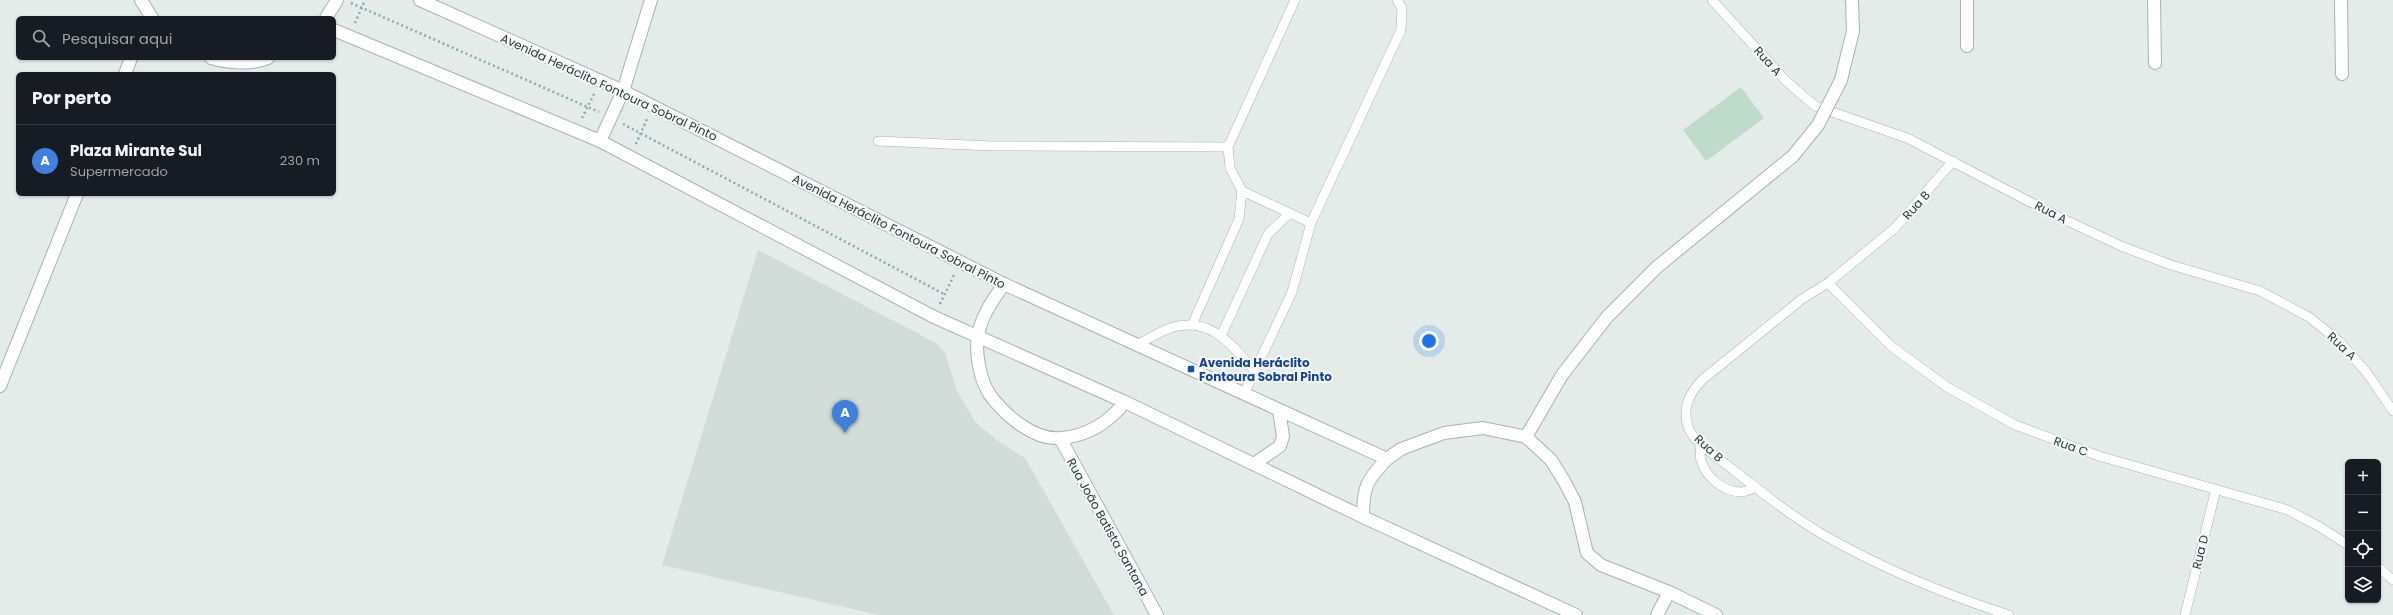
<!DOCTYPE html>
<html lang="pt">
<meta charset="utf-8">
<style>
:root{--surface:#171b24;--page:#242831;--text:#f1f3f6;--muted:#9ea1a6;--line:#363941;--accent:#d93025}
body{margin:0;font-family:Poppins,sans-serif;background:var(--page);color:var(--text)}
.controls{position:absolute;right:12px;bottom:12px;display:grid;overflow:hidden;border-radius:6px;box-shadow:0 1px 3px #0004}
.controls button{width:36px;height:36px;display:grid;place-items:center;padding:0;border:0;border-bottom:1px solid var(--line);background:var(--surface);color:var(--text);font:20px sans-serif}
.you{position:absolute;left:1429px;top:341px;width:14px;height:14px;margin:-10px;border:3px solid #fff;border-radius:50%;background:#1a73e8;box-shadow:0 0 0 6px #1a73e833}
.badge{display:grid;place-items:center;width:26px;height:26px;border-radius:50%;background:var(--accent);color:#fff;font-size:13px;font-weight:700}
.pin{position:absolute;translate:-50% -33px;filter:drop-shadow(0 1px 2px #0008)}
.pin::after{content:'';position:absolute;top:21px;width:14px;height:12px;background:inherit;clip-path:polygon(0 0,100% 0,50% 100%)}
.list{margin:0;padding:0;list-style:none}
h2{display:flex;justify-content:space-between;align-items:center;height:52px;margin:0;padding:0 16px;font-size:17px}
h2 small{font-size:13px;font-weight:400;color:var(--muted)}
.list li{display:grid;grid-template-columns:26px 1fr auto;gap:12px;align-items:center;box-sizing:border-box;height:72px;padding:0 16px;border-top:1px solid var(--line)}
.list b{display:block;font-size:15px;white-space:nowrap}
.list p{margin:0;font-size:13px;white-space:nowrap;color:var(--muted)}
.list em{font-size:13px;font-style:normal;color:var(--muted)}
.icon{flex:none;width:22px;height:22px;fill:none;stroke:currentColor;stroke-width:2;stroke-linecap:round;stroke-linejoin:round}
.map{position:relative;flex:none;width:2393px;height:615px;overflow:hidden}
.search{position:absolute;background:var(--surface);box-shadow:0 1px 3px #0004;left:16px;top:16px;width:320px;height:44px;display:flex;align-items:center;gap:10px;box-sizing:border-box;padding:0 14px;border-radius:6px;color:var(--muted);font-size:15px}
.panel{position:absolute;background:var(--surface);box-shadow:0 1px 3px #0004;left:16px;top:72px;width:320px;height:124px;border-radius:6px}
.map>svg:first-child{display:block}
.built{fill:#d2dcd9}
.green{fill:#bfdccb}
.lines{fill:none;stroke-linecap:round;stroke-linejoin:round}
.service-casing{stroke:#a7b4b2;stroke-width:10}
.minor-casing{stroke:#a7b4b2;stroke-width:14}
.tertiary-casing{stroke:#a7b4b2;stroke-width:14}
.path{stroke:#87ada8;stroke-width:2.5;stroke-dasharray:2 3;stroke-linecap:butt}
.service{stroke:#fff;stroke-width:9}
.minor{stroke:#fff;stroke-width:12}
.tertiary{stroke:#fff;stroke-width:12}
.minor-bridge-casing{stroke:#a7b4b2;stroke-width:14;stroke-linecap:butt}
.minor-bridge{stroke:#fff;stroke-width:12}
.transit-dot{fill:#1a4fb4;stroke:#f4f9f8;stroke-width:1.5}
.labels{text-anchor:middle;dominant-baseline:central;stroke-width:4;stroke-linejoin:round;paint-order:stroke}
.street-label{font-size:12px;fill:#253d3a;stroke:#f4f9f8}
.transit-label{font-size:12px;font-weight:bold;fill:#164399;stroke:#f4f9f8;text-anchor:start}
</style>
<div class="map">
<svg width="2393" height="615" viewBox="0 0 2393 615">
<rect width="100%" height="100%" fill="#e4ecea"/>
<path class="built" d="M758,250L936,343L945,353L957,391L976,423L1001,443L1025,458L1114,615H879L662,565Z"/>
<path class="green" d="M1741,87L1764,118L1706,161L1683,130Z"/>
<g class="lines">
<g class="service-casing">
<path id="service" d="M1295,0L1228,147L1230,168L1242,191L1311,223
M1712,0L1786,81L1815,106L1907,138L2059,217L2121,246L2171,265L2260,291L2309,317L2340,342L2367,373L2393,411
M878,141L992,146L1228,147
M1953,161L1895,228L1828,283L1802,299L1702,380C1689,394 1681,409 1689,429C1696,445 1718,457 1731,468C1760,491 1790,515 1822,534C1881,568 1944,594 2009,615
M1828,283L1891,346L1947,387L2015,425L2099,456L2288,510L2320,527L2348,545
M1192,325L1239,219L1242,191
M1221,336L1268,234L1290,213
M1137,345C1148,339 1161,331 1173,327C1213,317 1232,346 1256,372
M1244,394L1292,292L1311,223L1401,30L1402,8L1397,0
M1701,444C1701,449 1699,455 1701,460C1705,476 1723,492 1741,492C1745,492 1751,489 1756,487
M2378,567L2393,580
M2185,615L2216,489"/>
</g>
<g class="minor-casing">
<path id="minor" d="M1967,0V46
M2154,0L2155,63
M2341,0L2342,74
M125,74L131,58
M1841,80L1853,31L1852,0
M600,141L623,91L651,0
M1004,284C993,300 981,316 978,336C975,353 980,380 990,395C1005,415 1034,441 1061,438C1087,436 1109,422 1125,402
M0,386L77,194
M1526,437L1562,375L1607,317L1657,267L1793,156
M1060,438L1157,615"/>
</g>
<g class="tertiary-casing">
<path id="tertiary" d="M141,0L152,18
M420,0L623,91L1004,284L1387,459L1401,449L1444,433L1483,428L1526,437L1551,460L1564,481L1575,502L1587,553L1601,565L1669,592L1716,615
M326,18L337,0
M334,30L600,141L934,317L1125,402L1363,517L1576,615
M211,58C228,63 251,65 268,58
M1254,464L1280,446L1283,436L1279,410
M1363,517C1363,486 1367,480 1387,459
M1657,615L1669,592"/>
</g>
<path class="path" d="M351,3L599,112
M355,23L365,0
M582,118L594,94
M623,124L944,294
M636,144L647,119
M940,304L954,275"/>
<use href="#service" class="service"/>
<use href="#minor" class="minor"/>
<use href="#tertiary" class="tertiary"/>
<g class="minor-bridge-casing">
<path id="minor-bridge" d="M1793,156L1818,125L1841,80"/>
</g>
<use href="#minor-bridge" class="minor-bridge"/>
</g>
<rect class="transit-dot" x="1187" y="365" width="8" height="8" rx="2"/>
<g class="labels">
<g class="street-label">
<text transform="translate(1768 61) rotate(48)">Rua A</text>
<text transform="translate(609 87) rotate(25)">Avenida Heráclito Fontoura Sobral Pinto</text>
<text transform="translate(1916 205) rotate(-48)">Rua B</text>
<text transform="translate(2051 212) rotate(27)">Rua A</text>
<text transform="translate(899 231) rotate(27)">Avenida Heráclito Fontoura Sobral Pinto</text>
<text transform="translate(2342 346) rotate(44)">Rua A</text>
<text transform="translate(2071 446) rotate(20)">Rua C</text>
<text transform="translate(1709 448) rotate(42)">Rua B</text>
<text transform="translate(1108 527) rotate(61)">Rua João Batista Santana</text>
<text transform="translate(2200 552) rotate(-76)">Rua D</text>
</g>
<g class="transit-label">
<text x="1199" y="362">Avenida Heráclito<tspan x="1199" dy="14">Fontoura Sobral Pinto</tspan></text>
</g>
</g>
</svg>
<div class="controls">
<button>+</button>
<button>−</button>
<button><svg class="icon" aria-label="locate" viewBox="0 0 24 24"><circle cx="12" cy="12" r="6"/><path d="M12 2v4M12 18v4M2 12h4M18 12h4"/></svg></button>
<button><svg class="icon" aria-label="layers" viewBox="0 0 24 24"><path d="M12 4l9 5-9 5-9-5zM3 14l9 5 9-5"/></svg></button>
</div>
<div class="you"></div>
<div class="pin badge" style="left:845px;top:433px;background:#3f7fe0">A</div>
<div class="search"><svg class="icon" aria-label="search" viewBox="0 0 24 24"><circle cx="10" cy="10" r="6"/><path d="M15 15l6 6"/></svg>Pesquisar aqui</div>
<section class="panel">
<h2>Por perto<small></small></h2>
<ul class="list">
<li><span class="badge" style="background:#3f7fe0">A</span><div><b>Plaza Mirante Sul</b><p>Supermercado</p></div><em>230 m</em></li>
</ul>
</section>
</div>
